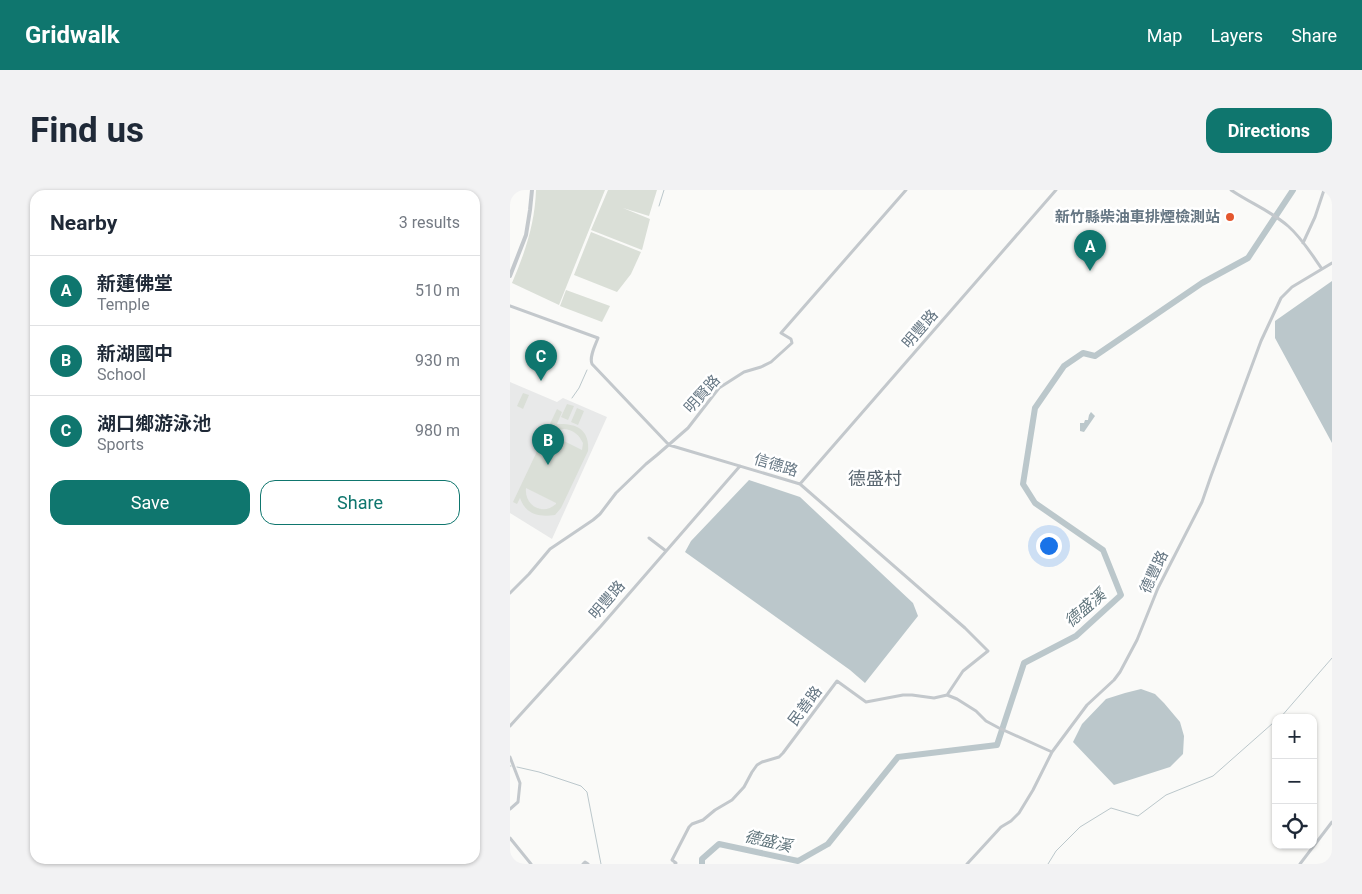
<!DOCTYPE html>
<meta charset="utf-8">
<style>
:root{--surface:#fff;--page:#f2f2f3;--text:#1f2937;--muted:#747a83;--line:#e0e1e3;--accent:#0f766e}
body{margin:0;font-family:Roboto,"Noto Sans TC",sans-serif;background:var(--page);color:var(--text)}
.controls{position:absolute;right:15px;bottom:15px;display:grid;overflow:hidden;border-radius:10px;box-shadow:0 1px 4px #0004}
.controls button{width:45px;height:45px;display:grid;place-items:center;padding:0;border:0;border-bottom:1px solid var(--line);background:var(--surface);color:var(--text);font:25px sans-serif}
.you{position:absolute;left:538px;top:355px;width:18px;height:18px;margin:-12px;border:4px solid #fff;border-radius:50%;background:#1a73e8;box-shadow:0 0 0 8px #1a73e833}
.badge{display:grid;place-items:center;width:32px;height:32px;border-radius:50%;background:var(--accent);color:#fff;font-size:16px;font-weight:700}
.pin{position:absolute;translate:-50% -41px;filter:drop-shadow(0 1px 2px #0008)}
.pin::after{content:'';position:absolute;top:26px;width:18px;height:15px;background:inherit;clip-path:polygon(0 0,100% 0,50% 100%)}
.list{margin:0;padding:0;list-style:none}
h2{display:flex;justify-content:space-between;align-items:center;height:65px;margin:0;padding:0 20px;font-size:21px}
h2 small{font-size:16px;font-weight:400;color:var(--muted)}
.list li{display:grid;grid-template-columns:32px 1fr auto;gap:15px;align-items:center;box-sizing:border-box;height:70px;padding:0 20px;border-top:1px solid var(--line)}
.list b{display:block;font-size:19px;white-space:nowrap}
.list p{margin:0;font-size:16px;white-space:nowrap;color:var(--muted)}
.list em{font-size:16px;font-style:normal;color:var(--muted)}
.actions{display:flex;gap:10px;padding:15px 20px}
.actions a{flex:1;padding:11px 0;border:1px solid var(--accent);border-radius:15px;text-align:center;font-size:18px;color:var(--accent)}
.actions .main{background:var(--accent);color:#fff}
.icon{flex:none;width:28px;height:28px;fill:none;stroke:currentColor;stroke-width:2;stroke-linecap:round;stroke-linejoin:round}
.map{position:relative;flex:none;width:822px;height:674px;overflow:hidden;border-radius:15px}
header{display:flex;align-items:center;gap:30px;box-sizing:border-box;height:70px;padding:0 25px;background:var(--accent);color:#fff}
header strong{font-size:24px}
nav{display:flex;gap:28px;margin-inline-start:auto;font-size:18px}
.intro{display:flex;align-items:center;justify-content:space-between;box-sizing:border-box;height:120px;padding:0 30px}
h1{margin:0;font-size:35px}
.button{padding:12px 22px;border-radius:15px;background:var(--accent);color:#fff;font-size:18px;font-weight:700}
main{display:flex;gap:30px;padding:0 30px}
aside{flex:1;background:var(--surface);border-radius:15px;box-shadow:0 1px 4px #0004}
.map>svg:first-child{display:block}
.built{fill:#e8e9e9}
.green{fill:#dadfd7;fill-rule:evenodd}
.water{fill:#bbc7cb}
.lines{fill:none;stroke-linecap:round;stroke-linejoin:round}
.stream{stroke:#bbc7cb;stroke-width:1}
.river{stroke:#bbc7cb;stroke-width:6}
.minor{stroke:#c3c8cc;stroke-width:3}
.tertiary{stroke:#c3c8cc;stroke-width:4}
.poi-dot{fill:#e4572e;stroke:#fff;stroke-width:2}
.labels{text-anchor:middle;dominant-baseline:central;stroke-width:5;stroke-linejoin:round;paint-order:stroke}
.poi-label{font-size:15px;font-weight:bold;fill:#657683;stroke:#fff;text-anchor:end}
.street-label{font-size:15px;fill:#657683;stroke:#fff}
.water-label{font-size:16px;font-style:italic;fill:#60757c;stroke:#fff}
.quarter-label{font-size:18px;fill:#57646e;stroke:#fff}
</style>
<header>
<strong>Gridwalk</strong>
<nav><a>Map</a><a>Layers</a><a>Share</a></nav>
</header>
<div class="intro"><h1>Find us</h1><a class="button">Directions</a></div>
<main>
<aside>
<h2>Nearby<small>3 results</small></h2>
<ul class="list">
<li><span class="badge">A</span><div><b>新蓮佛堂</b><p>Temple</p></div><em>510 m</em></li>
<li><span class="badge">B</span><div><b>新湖國中</b><p>School</p></div><em>930 m</em></li>
<li><span class="badge">C</span><div><b>湖口鄉游泳池</b><p>Sports</p></div><em>980 m</em></li>
</ul>
<div class="actions"><a class="main">Save</a><a>Share</a></div>
</aside>
<div class="map">
<svg width="822" height="674" viewBox="0 0 822 674">
<rect width="100%" height="100%" fill="#fafaf8"/>
<path class="built" d="M0,192L47,212L53,208L97,227L42,349L0,323Z"/>
<path class="green" d="M26,0H95L49,115L2,93C15,63 25,33 26,0Z
M98,0H147L139,26L113,18L140,29L132,60L81,40Z
M81,42L131,62L121,84L107,102L64,85Z
M56,100L100,116L92,132L50,116Z
M13,203L19,205L13,219L7,216Z
M57,214L64,216L58,230L51,227Z
M67,218L74,221L68,235L61,232Z
M47,219L52,222L47,234C66,233 80,239 78,261L51,318L45,325C29,327 16,325 10,308L7,314L3,312ZM54,239C64,240 69,245 73,253L72,260L42,245L47,240ZM16,298L46,313V314C33,326 14,316 16,298Z"/>
<path class="water" d="M822,91V253L765,148V131Z
M581,222L585,226L574,242L570,241V233H574L575,230H578L579,225Z
M239,290L290,307L403,413L408,426L355,493L340,480L175,362L181,351Z
M631,499L645,504L654,513L670,532L674,546L673,564L660,577L604,595L563,552L572,534L596,509L615,503Z"/>
<g class="lines">
<path class="stream" d="M149,16L154,0
M62,208L69,198L77,180
M770,528L822,468
M0,576H1
M7,577L29,582L71,596L77,602L91,674
M538,674L546,661L570,637L601,618L628,626L656,605L703,586L763,533"/>
<path class="river" d="M192,674V669L209,654L288,671L318,654L388,567L487,555L514,473L566,446L611,405L593,360L525,313L513,294L525,218L554,176L573,163L585,166L692,93L738,68L783,0"/>
<path class="minor" d="M721,0C740,13 761,21 778,36C792,48 802,65 812,79
M793,53L805,27L814,0
M0,116L88,148C85,156 79,167 82,174L159,255L290,294L455,438L478,461L453,481L437,505
M290,294L546,0
M139,348L156,361
M0,403L19,384L40,359L83,330L90,324L106,303L136,274L147,265L178,238L209,198L234,182L251,177L261,172L282,153L281,149L271,143L396,0
M0,536L91,436L230,276
M0,567L10,593L8,612L0,619
M0,648L21,674
M73,674L75,672L78,674
M165,674L166,673L162,670L179,637L182,634L193,630L205,620L222,610L234,597L242,582L247,575L252,572L269,567L273,563L327,491L356,512L393,505H402L424,508L437,505L447,509L466,521L476,531L489,538L542,562
M457,674L491,637L501,631L509,623L523,600L542,562L577,515L604,490L610,482L627,450L648,398L692,312L701,286L751,151L771,108L782,97L822,73
M790,674L822,632"/>
<path class="tertiary" d="M0,86L16,45L20,20L22,0"/>
</g>
<circle class="poi-dot" cx="720" cy="27" r="5"/>
<g class="labels">
<g class="poi-label">
<text x="710" y="27">新竹縣柴油車排煙檢測站</text>
</g>
<g class="street-label">
<text transform="translate(410 139) rotate(-49)">明豐路</text>
<text transform="translate(192 204) rotate(-48)">明賢路</text>
<text transform="translate(266 275) rotate(17)">信德路</text>
<text transform="translate(644 382) rotate(-65)">德豐路</text>
<text transform="translate(97 410) rotate(-49)">明豐路</text>
<text transform="translate(295 516) rotate(-53)">民善路</text>
</g>
<g class="water-label">
<text transform="translate(575 418) rotate(-41)">德盛溪</text>
<text transform="translate(258 651) rotate(13)">德盛溪</text>
</g>
<g class="quarter-label">
<text x="365" y="288">德盛村</text>
</g>
</g>
</svg>
<div class="controls">
<button>+</button>
<button>−</button>
<button><svg class="icon" aria-label="locate" viewBox="0 0 24 24"><circle cx="12" cy="12" r="6"/><path d="M12 2v4M12 18v4M2 12h4M18 12h4"/></svg></button>
</div>
<div class="you"></div>
<div class="pin badge" style="left:580px;top:81px">A</div>
<div class="pin badge" style="left:38px;top:275px">B</div>
<div class="pin badge" style="left:31px;top:191px">C</div>
</div>
</main>
